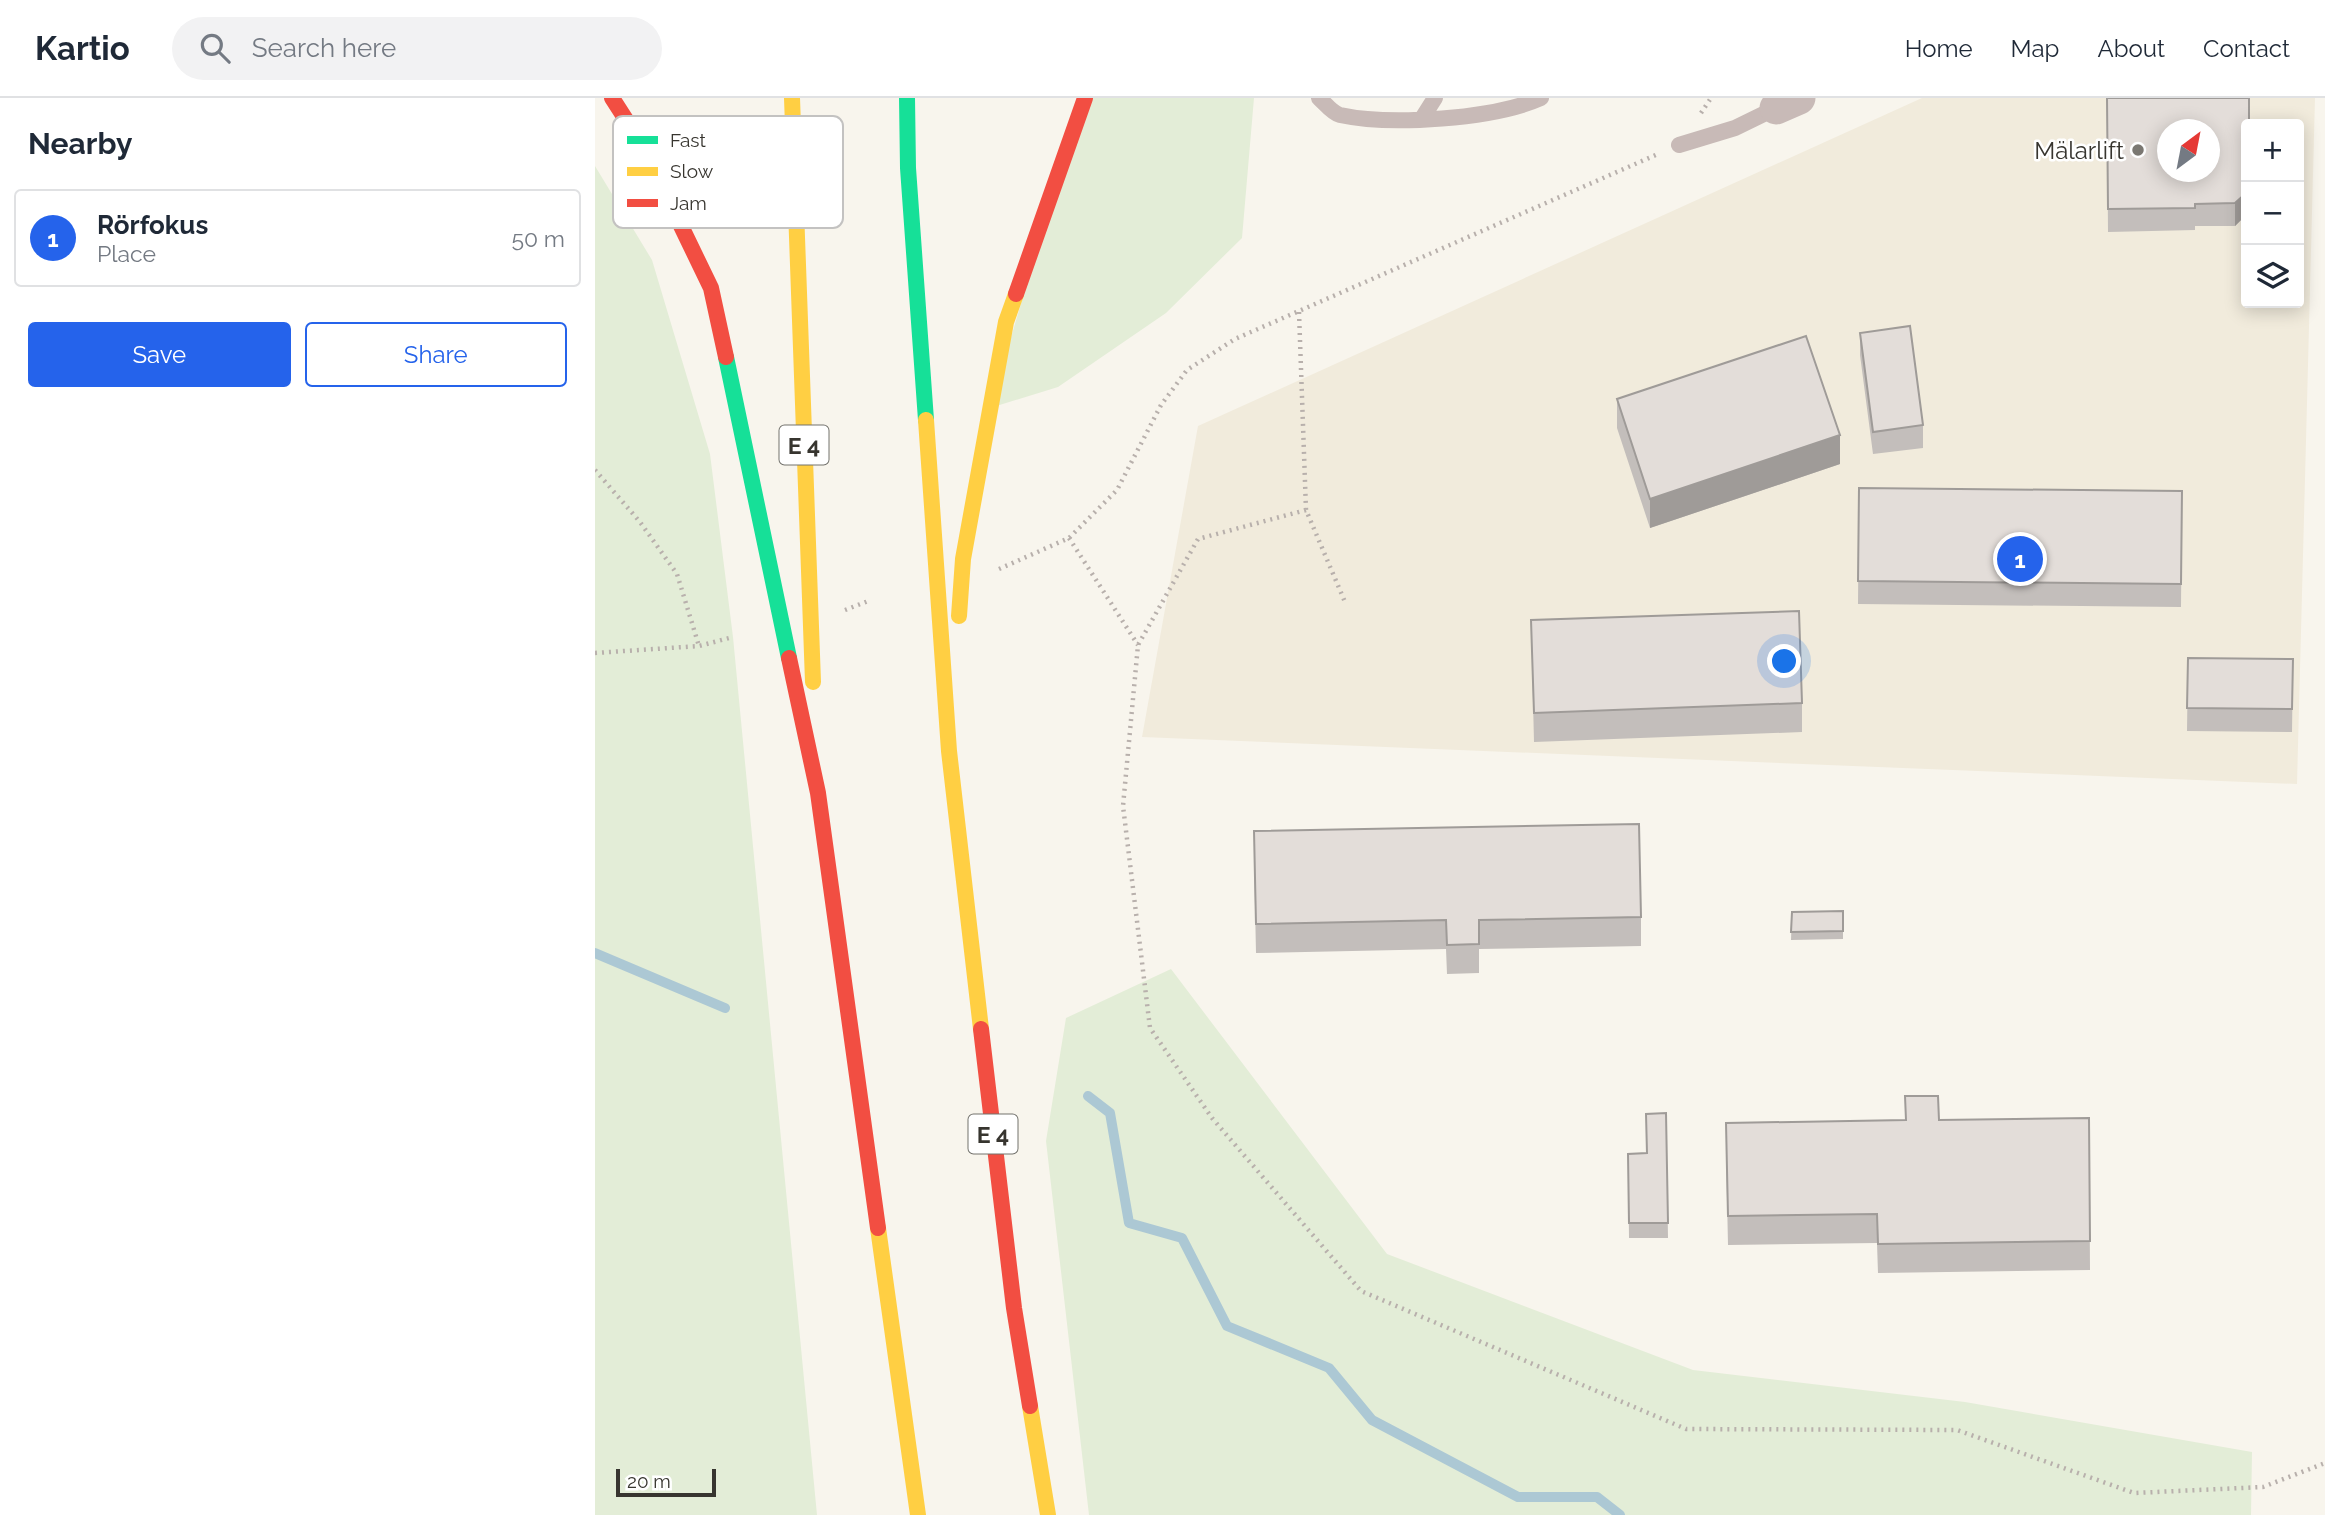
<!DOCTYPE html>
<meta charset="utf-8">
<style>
:root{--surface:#fff;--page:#f2f2f3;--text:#1f2937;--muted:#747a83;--line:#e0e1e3;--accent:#2563eb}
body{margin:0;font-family:Raleway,sans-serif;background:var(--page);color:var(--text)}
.controls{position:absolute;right:21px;top:21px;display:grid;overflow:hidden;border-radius:7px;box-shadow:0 4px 18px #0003}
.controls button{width:63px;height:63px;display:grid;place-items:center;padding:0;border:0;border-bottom:2px solid var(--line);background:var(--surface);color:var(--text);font:35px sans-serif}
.compass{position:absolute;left:1562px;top:21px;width:63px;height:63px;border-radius:50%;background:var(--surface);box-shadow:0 4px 18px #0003;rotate:32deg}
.scale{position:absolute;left:21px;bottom:18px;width:100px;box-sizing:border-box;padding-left:7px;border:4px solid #37352f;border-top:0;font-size:19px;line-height:24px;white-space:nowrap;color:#37352f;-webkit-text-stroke:5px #fff;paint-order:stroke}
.you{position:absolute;left:1190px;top:564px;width:24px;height:24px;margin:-18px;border:5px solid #fff;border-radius:50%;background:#1a73e8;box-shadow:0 0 0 10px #1a73e833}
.badge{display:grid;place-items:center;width:46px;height:46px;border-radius:50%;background:var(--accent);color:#fff;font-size:23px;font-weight:700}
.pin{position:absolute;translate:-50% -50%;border:4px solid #fff;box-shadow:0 2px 7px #0006}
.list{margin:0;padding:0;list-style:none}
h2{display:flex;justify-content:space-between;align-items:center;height:91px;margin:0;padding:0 28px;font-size:30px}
h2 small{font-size:23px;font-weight:400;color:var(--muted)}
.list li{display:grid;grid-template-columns:46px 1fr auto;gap:21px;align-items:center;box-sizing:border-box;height:98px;margin:0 14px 14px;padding:0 14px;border:2px solid var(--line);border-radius:7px}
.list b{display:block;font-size:26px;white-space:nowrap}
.list p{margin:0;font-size:23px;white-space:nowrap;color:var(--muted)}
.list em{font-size:23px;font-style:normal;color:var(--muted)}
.actions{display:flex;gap:14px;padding:21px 28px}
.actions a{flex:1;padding:16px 0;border:2px solid var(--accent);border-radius:7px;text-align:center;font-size:24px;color:var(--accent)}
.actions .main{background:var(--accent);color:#fff}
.icon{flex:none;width:38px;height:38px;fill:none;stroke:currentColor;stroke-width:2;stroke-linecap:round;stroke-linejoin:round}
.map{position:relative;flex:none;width:1730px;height:1417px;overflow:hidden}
header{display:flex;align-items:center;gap:42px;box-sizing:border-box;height:98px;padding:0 35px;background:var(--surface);border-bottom:2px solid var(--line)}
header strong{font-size:33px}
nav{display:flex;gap:38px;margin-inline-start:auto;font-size:24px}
.search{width:490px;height:63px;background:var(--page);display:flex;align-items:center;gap:18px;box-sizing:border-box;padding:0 24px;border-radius:38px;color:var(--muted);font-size:26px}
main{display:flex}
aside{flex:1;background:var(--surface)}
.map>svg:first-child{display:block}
.built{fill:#f1ebdc;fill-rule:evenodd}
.green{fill:#e3edd7}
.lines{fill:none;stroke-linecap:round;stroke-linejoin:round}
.stream{stroke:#acc8d4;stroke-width:10}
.path{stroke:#b8b0ac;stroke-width:4.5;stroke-dasharray:2 5;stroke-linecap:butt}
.lane{stroke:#c8bab7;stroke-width:16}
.street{stroke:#c8bab7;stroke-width:33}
.fast{stroke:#16e098;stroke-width:16}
.slow{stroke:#ffcf43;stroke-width:16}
.jam{stroke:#f24e42;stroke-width:16}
.wall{fill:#c3bebb}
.shaded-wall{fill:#9f9b98}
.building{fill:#e3ddd9;stroke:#9f9b98;stroke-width:2;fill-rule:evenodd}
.poi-dot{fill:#7b7872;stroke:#fff;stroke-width:2.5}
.labels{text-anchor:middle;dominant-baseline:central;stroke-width:5;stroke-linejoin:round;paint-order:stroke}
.shield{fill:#fff;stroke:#73726d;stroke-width:2}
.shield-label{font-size:23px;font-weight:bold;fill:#37352f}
.poi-label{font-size:24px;fill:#37352f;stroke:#fff;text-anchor:end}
.key{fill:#fff;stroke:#c3c2c1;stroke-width:2}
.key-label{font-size:19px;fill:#37352f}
</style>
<header>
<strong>Kartio</strong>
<div class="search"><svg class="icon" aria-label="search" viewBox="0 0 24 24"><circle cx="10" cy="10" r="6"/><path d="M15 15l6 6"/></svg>Search here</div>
<nav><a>Home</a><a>Map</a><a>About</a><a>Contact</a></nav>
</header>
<main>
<aside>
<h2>Nearby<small></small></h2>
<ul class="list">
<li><span class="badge">1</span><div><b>Rörfokus</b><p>Place</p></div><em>50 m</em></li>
</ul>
<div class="actions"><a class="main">Save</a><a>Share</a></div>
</aside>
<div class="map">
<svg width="1730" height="1417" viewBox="0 0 1730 1417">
<rect width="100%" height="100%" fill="#f8f5ed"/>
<path class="built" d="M1327,0H1720L1702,686L547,639L603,328ZM1651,26H1704V205H1651ZM1573,32H1615V74H1573Z"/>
<path class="green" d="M487,0H659L647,140L571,215L463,289L395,310Z
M0,68L57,162L115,356L138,539L222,1417H0Z
M576,871L792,1156L1098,1272L1370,1304L1657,1354L1656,1417H494L451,1043L471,920Z"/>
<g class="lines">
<path class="stream" d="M0,855L130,910
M493,998L515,1015L534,1125L587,1140L632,1228L734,1270L777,1322L923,1399H1002L1025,1417"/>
<path class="path" d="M1106,15L1116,0
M704,214L711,412L750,504
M0,372L45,424L82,476L104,548
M711,412L603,441L543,547L528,708L555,930L617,1020L766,1193L1091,1331L1362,1332L1539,1395L1668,1389L1730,1365
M474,440L543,547
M404,471L474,440L522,392L566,307L592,272L640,241L1063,56
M250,512L276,502
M0,555L104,548L138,539"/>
<path class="lane" d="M724,0C730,5 737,15 745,17C796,28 899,21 946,0
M826,22L840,0
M1084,47L1140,30L1181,10"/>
<path class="street" d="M1181,10L1204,0"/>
<path class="fast" d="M312,0L313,70L331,322
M131,259L194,560"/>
<path class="slow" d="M197,0L218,584
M331,322L354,653L386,931
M364,518L368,461L411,224L421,196
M283,1130L323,1417
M435,1308L453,1417"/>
<path class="jam" d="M17,0L46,45L116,190L131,259
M421,196L490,0
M194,560L223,695L283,1130
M386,931L419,1210L435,1308"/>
</g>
<path class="wall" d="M1512,0L1651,26V78H1650V118L1640,128H1600V132L1513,134Z
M1265,235L1328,327V350L1278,356L1265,257Z
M1022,301L1245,366L1055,430L1022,330Z
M1264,390L1587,393L1586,509L1263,506Z
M936,522L1207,605V634L939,644Z
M1593,560L1698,561L1697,634L1592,633Z
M659,762L1046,819V848L884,851V875L852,876L851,851L661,855Z
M1248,813V841L1196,842L1197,814Z
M1310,998L1344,1022L1494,1020L1495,1172L1283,1175L1282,1145L1133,1147L1131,1054L1310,1022Z
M1071,1015L1073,1140H1034L1033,1056L1051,1055Z"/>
<path class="shaded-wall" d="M1650,78V118L1640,128V105Z
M1245,337V366L1055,430V401Z"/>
<path class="building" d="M1512,0H1654V26H1651V56H1650V96L1640,105L1600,106V110L1513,111ZM1572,32H1614V74H1572Z
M1315,228L1328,327L1278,334L1265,235Z
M1211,238L1245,337L1055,401L1022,301Z
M1264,390L1587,393L1586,486L1263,483Z
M1204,513L1207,605L939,615L936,522Z
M1593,560L1698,561L1697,611L1592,610Z
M1044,726L1046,819L884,822V846L852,847L851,822L661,826L659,733Z
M1248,813V833L1196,834L1197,814Z
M1310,998H1343L1344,1022L1494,1020L1495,1143L1283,1146L1282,1116L1133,1118L1131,1025L1311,1022Z
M1071,1015L1073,1125H1034L1033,1056L1052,1055L1051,1016Z"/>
<circle class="poi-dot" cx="1543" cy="52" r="7"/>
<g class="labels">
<g class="shield">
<rect x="184.5" y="327.5" width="49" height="39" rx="5"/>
<rect x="373.5" y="1016.5" width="49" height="39" rx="5"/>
</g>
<g class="shield-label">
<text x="209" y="347">E 4</text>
<text x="398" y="1036">E 4</text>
</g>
<g class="poi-label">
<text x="1529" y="52">Mälarlift</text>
</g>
</g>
<rect x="18" y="18" width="230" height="112" rx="10" class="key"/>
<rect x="32" y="38" width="31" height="8" fill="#16e098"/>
<rect x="32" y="69" width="31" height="9" fill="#ffcf43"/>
<rect x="32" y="101" width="31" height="8" fill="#f24e42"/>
<g class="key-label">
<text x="75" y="49">Fast</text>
<text x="75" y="80">Slow</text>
<text x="75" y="112">Jam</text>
</g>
</svg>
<div class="controls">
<button>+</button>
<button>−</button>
<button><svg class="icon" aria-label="layers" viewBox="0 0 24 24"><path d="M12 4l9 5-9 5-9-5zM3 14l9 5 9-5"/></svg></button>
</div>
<svg class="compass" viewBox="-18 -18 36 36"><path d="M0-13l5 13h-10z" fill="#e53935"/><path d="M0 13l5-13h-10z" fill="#747a83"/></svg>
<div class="scale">20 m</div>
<div class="you"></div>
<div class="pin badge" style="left:1425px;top:461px">1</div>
</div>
</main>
